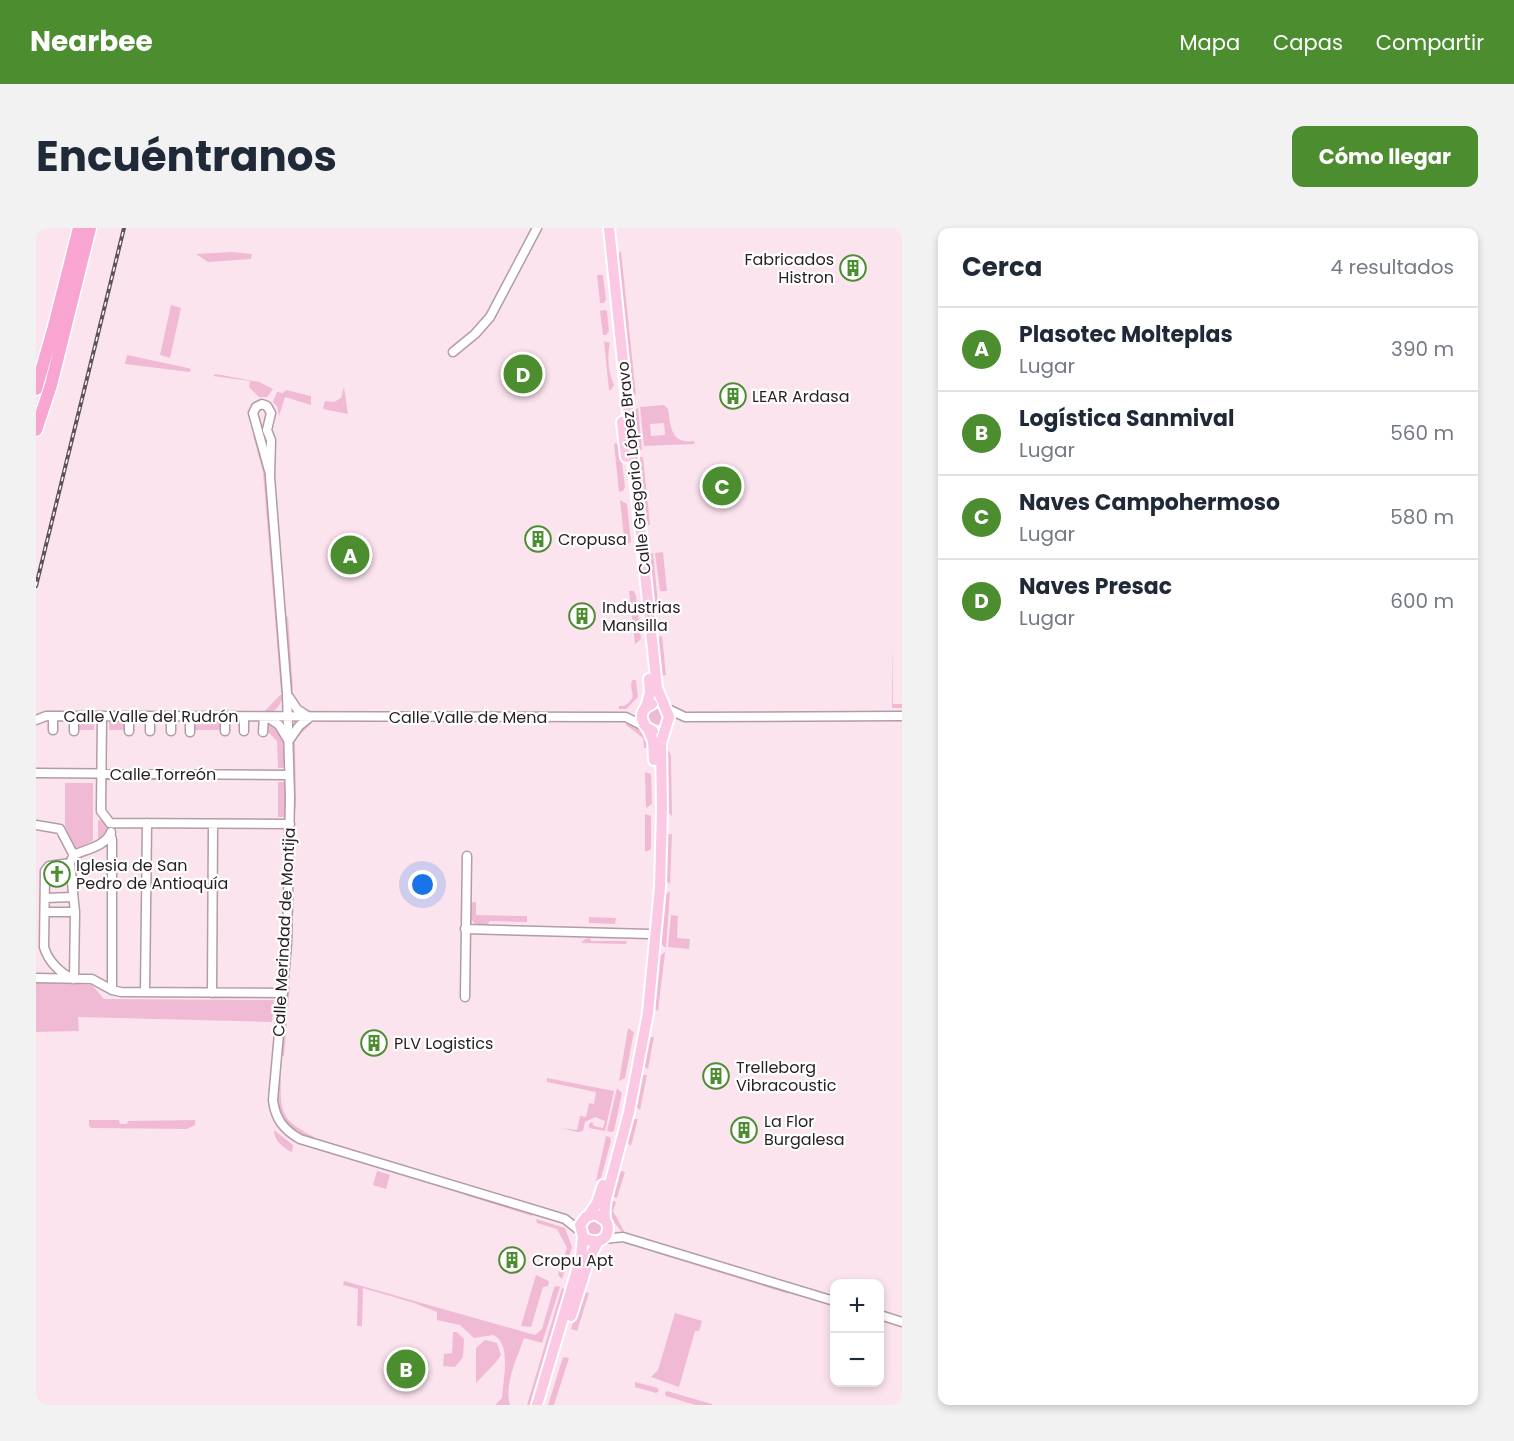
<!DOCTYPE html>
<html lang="es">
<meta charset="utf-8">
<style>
:root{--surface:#fff;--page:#f2f2f3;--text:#1f2937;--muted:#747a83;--line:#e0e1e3;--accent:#4c8d2f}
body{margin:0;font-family:Poppins,sans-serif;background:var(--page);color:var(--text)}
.controls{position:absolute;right:18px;bottom:18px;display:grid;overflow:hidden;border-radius:12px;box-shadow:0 3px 9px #0003}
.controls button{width:54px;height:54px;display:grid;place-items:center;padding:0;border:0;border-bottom:2px solid var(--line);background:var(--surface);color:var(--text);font:30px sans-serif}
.you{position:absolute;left:387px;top:657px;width:21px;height:21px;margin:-15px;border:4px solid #fff;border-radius:50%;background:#1a73e8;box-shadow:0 0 0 9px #1a73e833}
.badge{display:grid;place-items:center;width:39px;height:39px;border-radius:50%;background:var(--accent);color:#fff;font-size:20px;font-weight:700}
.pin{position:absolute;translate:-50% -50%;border:3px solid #fff;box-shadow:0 2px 6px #0006}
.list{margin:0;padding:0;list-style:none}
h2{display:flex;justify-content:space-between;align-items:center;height:78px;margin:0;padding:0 24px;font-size:26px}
h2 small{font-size:20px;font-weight:400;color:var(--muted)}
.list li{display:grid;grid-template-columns:39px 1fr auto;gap:18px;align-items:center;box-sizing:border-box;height:84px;padding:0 24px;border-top:2px solid var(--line)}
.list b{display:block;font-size:22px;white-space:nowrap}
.list p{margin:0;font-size:20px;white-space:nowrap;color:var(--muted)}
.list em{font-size:20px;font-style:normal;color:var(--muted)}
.map{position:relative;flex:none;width:866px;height:1177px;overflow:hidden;border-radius:12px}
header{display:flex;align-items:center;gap:36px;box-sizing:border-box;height:84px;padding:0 30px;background:var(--accent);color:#fff}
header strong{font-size:28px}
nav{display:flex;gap:33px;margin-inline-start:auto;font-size:21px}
.intro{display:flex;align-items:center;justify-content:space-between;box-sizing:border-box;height:144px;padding:0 36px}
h1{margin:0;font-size:42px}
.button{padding:15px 27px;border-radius:12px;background:var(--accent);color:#fff;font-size:21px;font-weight:700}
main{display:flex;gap:36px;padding:0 36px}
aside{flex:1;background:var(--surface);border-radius:12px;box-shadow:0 3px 9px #0003}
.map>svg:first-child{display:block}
.green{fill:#f0bad4;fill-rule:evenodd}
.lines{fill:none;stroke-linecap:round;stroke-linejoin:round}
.minor-casing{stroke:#b29ca7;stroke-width:11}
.major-casing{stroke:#fff;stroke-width:14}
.highway-casing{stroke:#fff;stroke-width:15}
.minor{stroke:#fff;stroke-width:8}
.major{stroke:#fbc9e3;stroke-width:10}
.highway{stroke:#f9a5d1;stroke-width:12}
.rail-casing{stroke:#5e5157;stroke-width:4}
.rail{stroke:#fff;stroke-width:1.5;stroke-dasharray:4.5;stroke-linecap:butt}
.labels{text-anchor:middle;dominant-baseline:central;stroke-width:4.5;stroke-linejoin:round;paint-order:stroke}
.poi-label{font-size:16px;fill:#281f23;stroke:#fff;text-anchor:start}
.street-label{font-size:16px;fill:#281f23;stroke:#fff}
</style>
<header>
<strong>Nearbee</strong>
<nav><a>Mapa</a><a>Capas</a><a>Compartir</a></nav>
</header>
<div class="intro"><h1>Encuéntranos</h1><a class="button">Cómo llegar</a></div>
<main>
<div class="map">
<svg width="866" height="1177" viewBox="0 0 866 1177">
<rect width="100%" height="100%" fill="#fce4ef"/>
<path class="green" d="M585,23L600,167L595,165L580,28Z
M195,24L216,26L215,31L172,34L160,26Z
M561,47H567L570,72L568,75H564Z
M135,77L145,80L134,130L124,127Z
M569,82L571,83L573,103L570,107H567L564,83Z
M568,113L574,115C571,130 572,143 578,157L575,162H573Z
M91,127L152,140L155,141L154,144L89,136Z
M180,146L223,154L237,161L231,169H223L213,159L214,153L177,148Z
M308,159L312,186L287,181L289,173L298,174L305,170Z
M250,162L275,168V177L249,169L243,188L241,178L237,174L241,164L247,165Z
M628,177L632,181C635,198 634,216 658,213L659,216L608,218L604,179ZM628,195L629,207L615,208L614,196Z
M602,180L606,222L600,220L596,184Z
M217,207H220L230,245L247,463L245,464L227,244Z
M580,215L584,218L589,259L587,263L583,264L578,216Z
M603,229H607L614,297H609L601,232Z
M584,272L591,276L595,314L589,318Z
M627,324L631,363H624L619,325Z
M617,325L622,375L616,374L612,326Z
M593,363H598L600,368L605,411L599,416Z
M252,388L257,462L255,463L249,391Z
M626,408L630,447L625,448L621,422L623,421L622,416H620L621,409Z
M856,411L857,476H866V480H856Z
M596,452H600L602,469L590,481H583V478H588C604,468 592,464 596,452Z
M244,467H247C244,480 239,485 226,486Z
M612 489a8 8 0 1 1 16 0a8 8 0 1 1-16 0Z
M42,492L58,493V502H42Z
M73,492H90V502H73Z
M157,492H187V502H157Z
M230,493C251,505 249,516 249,538L247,540H242L241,513L230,502Z
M590,493C605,497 610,506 614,520H608L607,510L590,497Z
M275,494V496L259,511L260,581L258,579L257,511L260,505Z
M629,523H633L635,529L636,588L631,584Z
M609,544L615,546L616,576L610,580Z
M242,554H248L250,558L249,589H242Z
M29,555H57V613L40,621L29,598Z
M609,586L615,588V621L612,623H609Z
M66,590C72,597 72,601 70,609L62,613V593Z
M631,606H636L634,656L629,652Z
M634,663L630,720L624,715L628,668Z
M437,674H440V687L491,688V694L454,693L450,698C436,697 433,692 434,678Z
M635,687L642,688L641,710L654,711L653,721L632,719Z
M553,689L580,690L579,696L553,695Z
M554,710L555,713H591L590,716L545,715L549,711Z
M629,724V725L622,783L616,779L622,729Z
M0,753L56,757L68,771L238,772L236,794L42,789L43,803L0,804Z
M254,758L248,828L245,827L251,760Z
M592,800L598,804L589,850L583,853Z
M613,809H618L612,841L607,838Z
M606,847H611L604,882L599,878Z
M511,850L578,863L569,903L553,900V896L556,894L558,898L567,900L569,893L559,889L549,894L547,903L541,904L525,900L541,902L544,888L550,889L553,875L558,876L560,864L511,854Z
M245,851C243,888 249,893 278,909L275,910C246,900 240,882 242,852Z
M581,860L586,865L578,903L575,904L571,903Z
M597,891H602L595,918L591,914L595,893Z
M53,892H83L84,896H91L92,893L159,892V897L151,901L55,900L53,898Z
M238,902L257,917L256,924C248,921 237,911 238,902Z
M570,908L574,909L575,913L565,950L560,953Z
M341,943L354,947L350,961L337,957Z
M586,943L589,944L581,970L575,968L582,945Z
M433,965L495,984L496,988L429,967Z
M575,972L580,974L577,983L588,1003L587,1005L576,992Z
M500,991L529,1000L536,1019L526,1051L522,1047L531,1020L521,1001L501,995Z
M549 1000a9 9 0 1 1 18 0a9 9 0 1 1-18 0Z
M588,1013L751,1063L753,1066L588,1015Z
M500,1047L513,1053L512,1058L507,1059L495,1099L485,1098Z
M308,1053L499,1107L506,1101L518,1060L520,1058L524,1059L506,1115L488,1110C481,1131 468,1155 474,1177H459L466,1170C467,1152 476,1115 457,1107L438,1110L424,1097L401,1092V1084L378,1075L327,1060L326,1098H321L322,1061L307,1057Z
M526,1060L530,1062L497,1177H491Z
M549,1064L553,1065L541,1103L535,1101L546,1066Z
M639,1085L666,1093L663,1103H659L643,1159L615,1149L622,1142Z
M417,1104H421L428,1111L427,1129L419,1139L407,1138L408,1126L416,1125Z
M449,1112L461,1115L465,1127L461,1133L440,1155V1120Z
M527,1129L533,1130L518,1177H512Z
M599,1154L622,1160L623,1163L620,1165L599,1159Z
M631,1163L676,1176L677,1177H659L630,1168L629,1165Z"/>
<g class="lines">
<g class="minor-casing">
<path id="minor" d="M417,124L439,106L454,89L501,0
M234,246L217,185L220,179L226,176L231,178L235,185L231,202L235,212L234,249L251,465L254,569L251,716L237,872C239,891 248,902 264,911L529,991L545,1004
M253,469L261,481L273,489
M630,480L649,489L866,488
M66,488L65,583L74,595
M231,489L243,497L252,512
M0,492L10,488L590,489L609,499
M17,502V488
M38,503V488
M93,503V488
M114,503V488
M135,503V489
M189,503V488
M208,503V489
M154,504V489
M227,504L228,489
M254,511L263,498L273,490
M0,545L253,547
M74,595L254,596
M0,597L24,601L36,624L40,626C52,621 71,617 75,604
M75,608L76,612V762
M38,626L34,635L39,684L38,751
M34,635L13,638L9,643L8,719C12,733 24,745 37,751
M9,670L36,669
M9,684H39
M429,701L614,706
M0,750L56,751L76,762L85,764L247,765
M109,764L111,595
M176,765L177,596
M429,769L431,628
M567,1011L587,1009L798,1073
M844,1087L866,1094"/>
</g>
<g class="major-casing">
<path id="major" d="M586,194L590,229
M616,476C605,480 603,490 610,499L617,503
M610,479L614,465L613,451
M612,501L617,513L618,532
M553,987L561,975L567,957
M569,992L559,986L550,989L544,997L547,1009C556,1016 572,1015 572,1000C572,994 570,996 569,991C568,985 569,977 570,971L593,884L612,785L624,659L626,581L625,515L633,489L621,460L573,0
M535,1088L553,1031L562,1013
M501,1177L545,1029L547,1009"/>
</g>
<g class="highway-casing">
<path id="highway" d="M0,161L17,102L43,0
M0,202L15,157L54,0"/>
</g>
<use href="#minor" class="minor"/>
<use href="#major" class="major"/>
<use href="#highway" class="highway"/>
<g class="rail-casing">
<path id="rail" d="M0,358L88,0"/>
</g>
<use href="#rail" class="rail"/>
</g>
<defs>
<g id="building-ring" transform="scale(1.35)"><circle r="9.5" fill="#fff" stroke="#4c8d2f" stroke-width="1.5"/><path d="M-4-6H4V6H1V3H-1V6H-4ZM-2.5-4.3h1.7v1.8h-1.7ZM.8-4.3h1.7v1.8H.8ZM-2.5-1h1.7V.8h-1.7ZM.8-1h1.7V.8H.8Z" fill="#4c8d2f"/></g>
<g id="church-ring" transform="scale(1.35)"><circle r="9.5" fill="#fff" stroke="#4c8d2f" stroke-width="1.5"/><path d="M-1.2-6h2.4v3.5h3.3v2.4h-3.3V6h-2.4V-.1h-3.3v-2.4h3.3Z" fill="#4c8d2f"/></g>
</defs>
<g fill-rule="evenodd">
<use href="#building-ring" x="817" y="40"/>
<use href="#building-ring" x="697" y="168"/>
<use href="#building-ring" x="502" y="311"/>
<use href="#building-ring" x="546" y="388"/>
<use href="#church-ring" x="21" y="646"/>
<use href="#building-ring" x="338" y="815"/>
<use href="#building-ring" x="680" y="848"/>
<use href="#building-ring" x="708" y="902"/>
<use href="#building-ring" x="476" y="1032"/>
</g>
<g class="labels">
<g class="poi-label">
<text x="798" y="31" text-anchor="end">Fabricados<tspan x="798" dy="18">Histron</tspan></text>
<text x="716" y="168">LEAR Ardasa</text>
<text x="522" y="311">Cropusa</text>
<text x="566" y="379">Industrias<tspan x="566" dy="18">Mansilla</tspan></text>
<text x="40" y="637">Iglesia de San<tspan x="40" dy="18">Pedro de Antioquía</tspan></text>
<text x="358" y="815">PLV Logistics</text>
<text x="700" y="839">Trelleborg<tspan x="700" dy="18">Vibracoustic</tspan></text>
<text x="728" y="893">La Flor<tspan x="728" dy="18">Burgalesa</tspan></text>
<text x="496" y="1032">Cropu Apt</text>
</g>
<g class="street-label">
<text transform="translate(598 240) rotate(-96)">Calle Gregorio López Bravo</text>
<text x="115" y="488">Calle Valle del Rudrón</text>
<text x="432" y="489">Calle Valle de Mena</text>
<text x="127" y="546">Calle Torreón</text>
<text transform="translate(248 704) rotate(-87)">Calle Merindad de Montija</text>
</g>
</g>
</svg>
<div class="controls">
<button>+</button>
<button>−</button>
</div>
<div class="you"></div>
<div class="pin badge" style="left:314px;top:327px">A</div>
<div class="pin badge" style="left:370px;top:1141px">B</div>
<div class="pin badge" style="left:686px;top:258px">C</div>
<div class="pin badge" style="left:487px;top:146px">D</div>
</div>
<aside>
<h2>Cerca<small>4 resultados</small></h2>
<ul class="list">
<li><span class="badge">A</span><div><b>Plasotec Molteplas</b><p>Lugar</p></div><em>390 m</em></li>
<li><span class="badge">B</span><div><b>Logística Sanmival</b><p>Lugar</p></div><em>560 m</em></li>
<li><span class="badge">C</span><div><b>Naves Campohermoso</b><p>Lugar</p></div><em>580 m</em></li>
<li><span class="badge">D</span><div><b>Naves Presac</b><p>Lugar</p></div><em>600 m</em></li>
</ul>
</aside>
</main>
